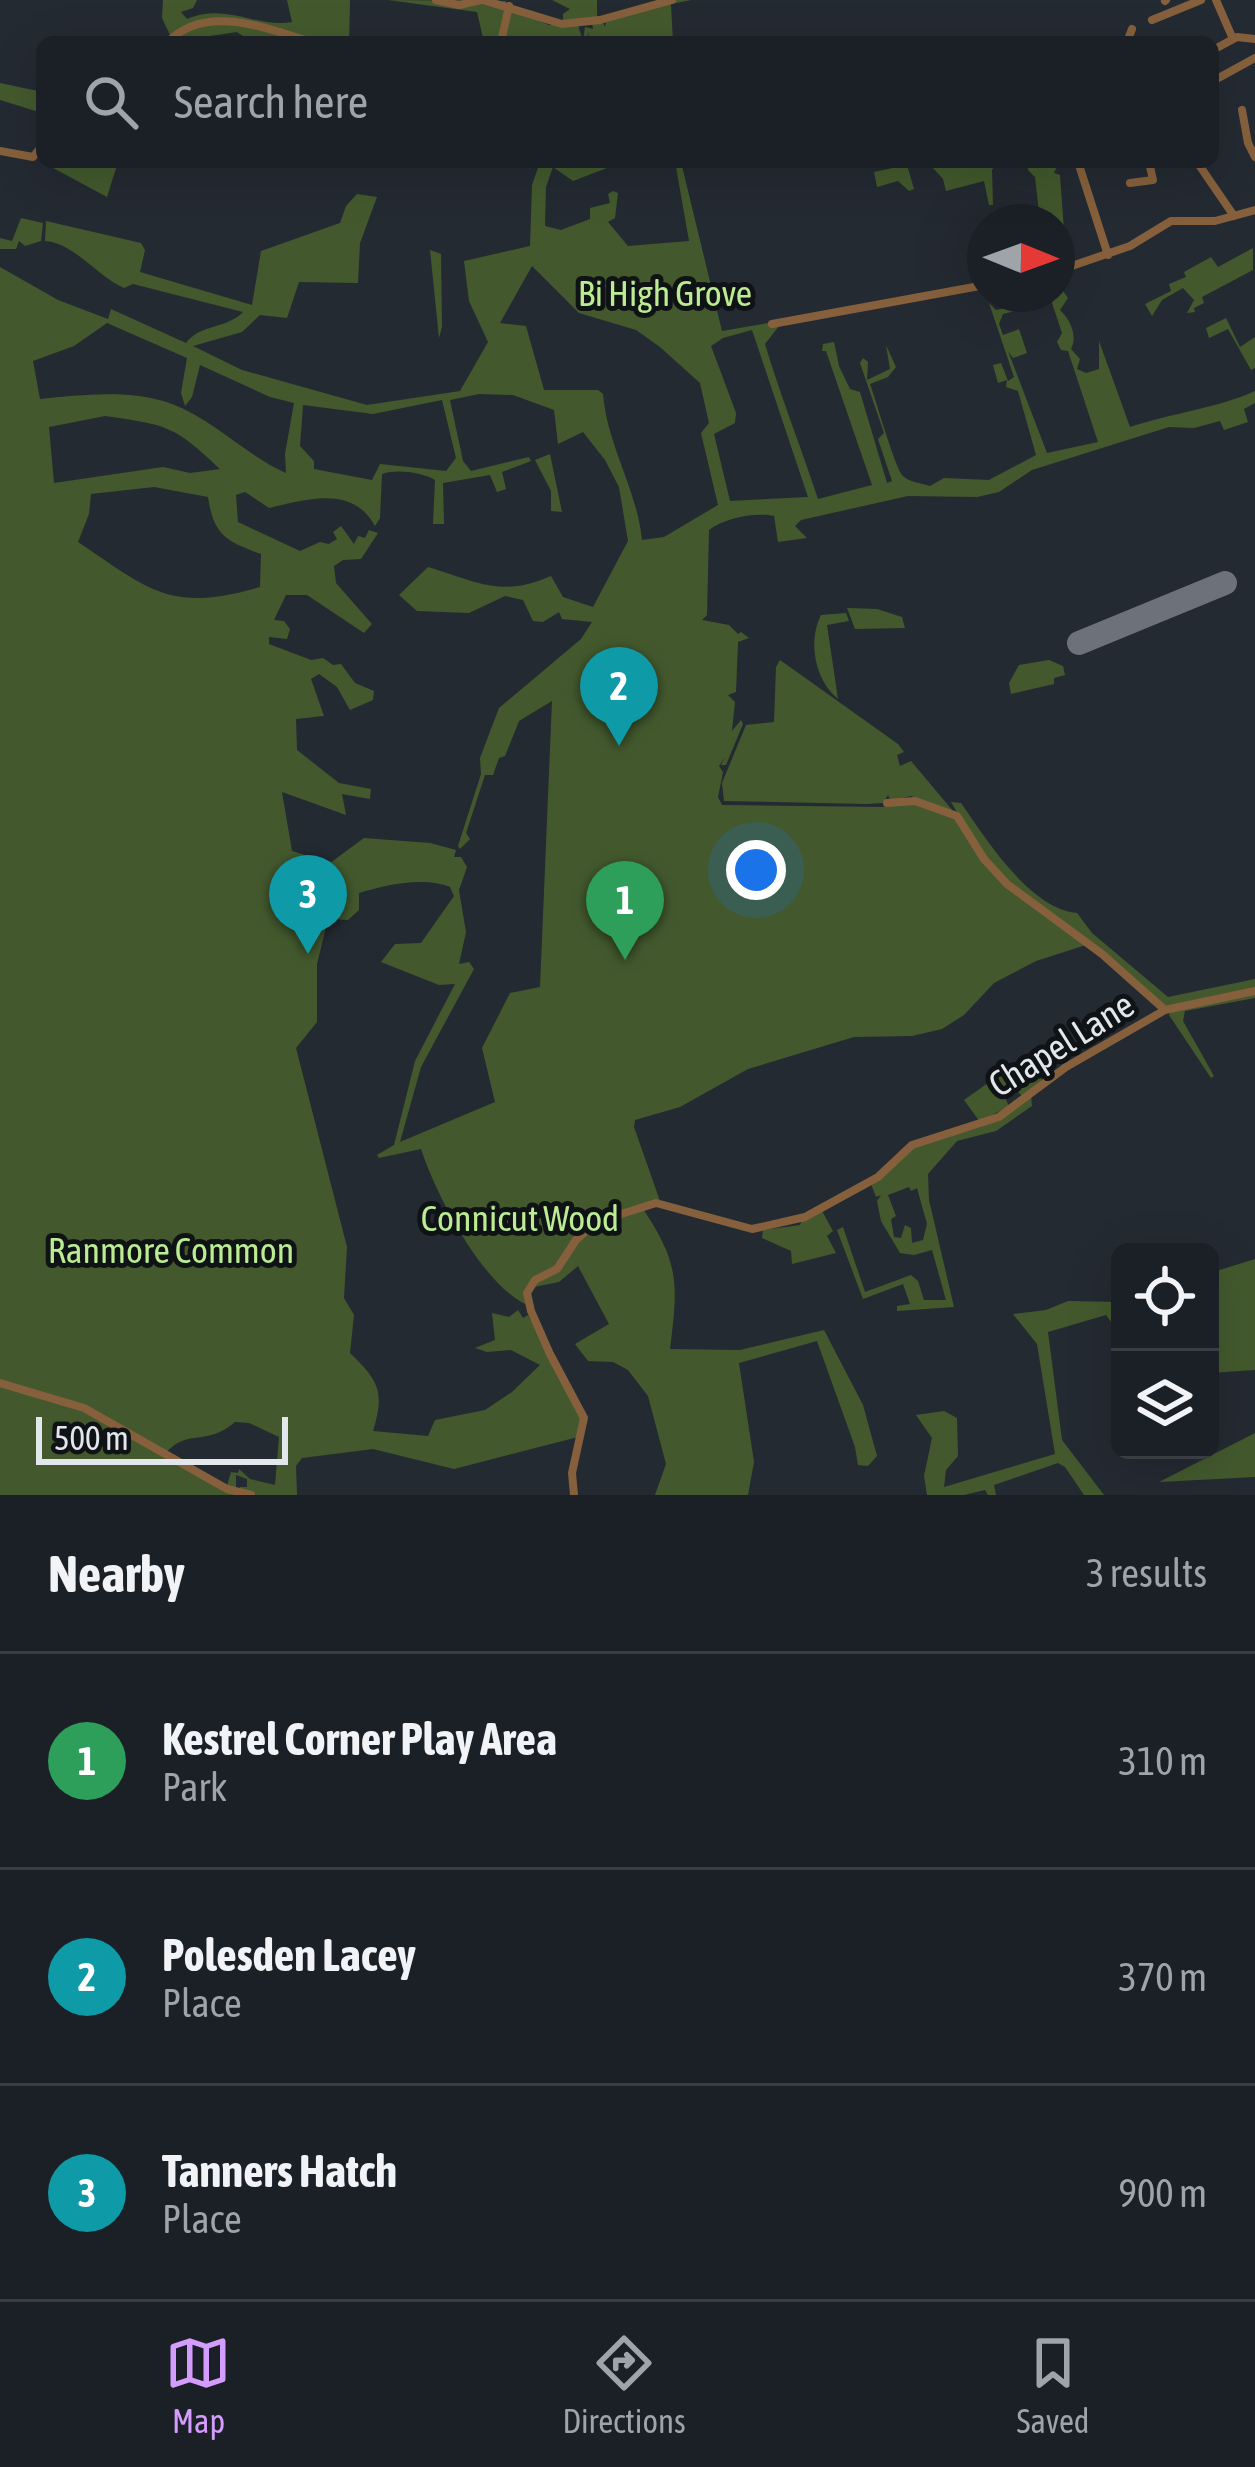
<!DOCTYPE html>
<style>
:root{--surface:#1b2026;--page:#24282e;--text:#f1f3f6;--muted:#a0a3a7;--line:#393e43;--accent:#d49cfc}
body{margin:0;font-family:"Asap Condensed",sans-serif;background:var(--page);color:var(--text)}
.controls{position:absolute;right:36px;bottom:36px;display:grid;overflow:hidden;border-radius:18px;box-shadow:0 12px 48px #0002}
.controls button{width:108px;height:108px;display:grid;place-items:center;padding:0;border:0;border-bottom:3px solid var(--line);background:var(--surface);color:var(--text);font:60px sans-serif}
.compass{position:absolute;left:967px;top:204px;width:108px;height:108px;border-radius:50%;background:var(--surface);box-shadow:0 12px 48px #0002;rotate:91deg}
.scale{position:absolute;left:36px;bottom:30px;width:252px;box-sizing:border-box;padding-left:12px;border:6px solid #e2e7ec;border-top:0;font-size:33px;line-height:42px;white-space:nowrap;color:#e2e7ec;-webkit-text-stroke:9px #101316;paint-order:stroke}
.you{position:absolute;left:756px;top:870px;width:42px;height:42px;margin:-30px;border:9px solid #fff;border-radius:50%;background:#1a73e8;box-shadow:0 0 0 18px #1a73e833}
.badge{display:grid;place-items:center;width:78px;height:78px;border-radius:50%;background:var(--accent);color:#fff;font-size:39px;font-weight:700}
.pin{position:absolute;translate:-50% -99px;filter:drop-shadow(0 3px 6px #0008)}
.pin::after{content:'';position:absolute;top:63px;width:42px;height:36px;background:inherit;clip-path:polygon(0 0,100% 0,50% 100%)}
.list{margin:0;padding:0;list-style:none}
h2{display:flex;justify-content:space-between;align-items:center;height:156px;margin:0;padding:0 48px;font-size:51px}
h2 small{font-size:39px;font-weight:400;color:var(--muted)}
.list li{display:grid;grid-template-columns:78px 1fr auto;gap:36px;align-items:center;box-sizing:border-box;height:216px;padding:0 48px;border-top:3px solid var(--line)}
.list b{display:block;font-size:45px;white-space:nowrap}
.list p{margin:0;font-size:39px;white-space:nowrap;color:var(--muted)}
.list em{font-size:39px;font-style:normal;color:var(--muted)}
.icon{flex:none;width:66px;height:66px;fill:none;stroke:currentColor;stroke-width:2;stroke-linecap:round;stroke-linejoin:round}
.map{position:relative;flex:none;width:1255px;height:1495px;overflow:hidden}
.search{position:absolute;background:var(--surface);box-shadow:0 12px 48px #0002;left:36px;right:36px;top:36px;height:132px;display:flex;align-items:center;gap:30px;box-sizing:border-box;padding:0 42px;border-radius:18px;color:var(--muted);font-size:45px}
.sheet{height:804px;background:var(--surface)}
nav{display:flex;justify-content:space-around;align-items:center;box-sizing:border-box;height:168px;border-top:3px solid var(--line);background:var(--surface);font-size:33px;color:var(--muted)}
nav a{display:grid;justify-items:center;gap:6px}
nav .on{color:var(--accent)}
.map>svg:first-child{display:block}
.green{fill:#43592d;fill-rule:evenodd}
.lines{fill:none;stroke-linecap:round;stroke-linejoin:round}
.runway{stroke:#6d727a;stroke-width:24}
.minor{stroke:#86603c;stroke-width:8}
.labels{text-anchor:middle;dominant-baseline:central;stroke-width:10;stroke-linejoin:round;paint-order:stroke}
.park-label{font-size:36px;fill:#bcec91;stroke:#101316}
.street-label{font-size:36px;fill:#e2e7ec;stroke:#101316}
</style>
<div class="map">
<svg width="1255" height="1495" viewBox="0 0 1255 1495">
<rect width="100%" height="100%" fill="#242a32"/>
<path class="green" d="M163,0H197L193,8L181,12L187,19C226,2 255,28 292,22L287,0H350L349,42H252L237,32L170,42L181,36L170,35L162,18Z
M388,0L506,1V7L549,25H578L583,41L585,27L593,29L592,23L603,22L605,27L606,22L665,0H691L671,4L673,42H588L589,31L586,42H484L477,12Z
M552,0H597V20L563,23V14L570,9Z
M0,83L38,91L42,94V113L0,100Z
M42,162H118L107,197Z
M540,162H681L722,331L768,323L770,327L779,326L765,344C779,391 800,445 818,499L872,485L826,351H822L823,344L834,342L839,366L850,389L860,392L887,483L892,481L878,439L884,433L860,363L863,358L868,362L867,380L890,369L886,345L896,367L888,377L870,384C876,400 895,468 903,476C909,482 921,483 930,486L944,478L989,480L1036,455L1018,391L1006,387L1007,380L998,383L993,365L1001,363L1008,381L1014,377L989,303L996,310L1040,301L1042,304L1003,314L999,324L1003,335L1019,329L1027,353L1013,358L1008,351L1047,453L1098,442L1068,351L1061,350L1057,342L1062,333L1052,303L1057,293L1063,291L1068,298L1060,310C1070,319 1078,336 1071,349L1080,359L1077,369L1086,373L1099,369V341L1130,427C1172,413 1215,409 1255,391V403L1244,409L1248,422L1224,430L1220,421L1194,428L1169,427L1032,470L999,492L977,497L908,496L801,520L795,526L807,538L778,542L774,516C755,512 725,518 709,530L707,615L702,620L729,625L738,634L741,632L749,638L738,642L736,692L728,695L735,702L732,731L741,720L743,724L726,765H721L725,757L719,766L723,772L718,797L722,805L882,807L912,802L955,817L990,869L1086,945L1036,961L994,983L964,1015L942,1029L912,1036L854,1037L748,1069L680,1107L635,1120L634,1127L660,1201L643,1209C680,1264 678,1285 670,1349L740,1350L824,1330L863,1405L877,1456L868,1466L858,1465L855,1447L817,1341L739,1363L754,1462L748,1495H655L666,1464L648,1396L628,1370L613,1362L588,1361L575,1344L609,1324L578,1266L559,1282L534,1287L530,1296L533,1307C486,1293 436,1195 421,1149L379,1158L377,1155L394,1145L415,1061L455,984L439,985L381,962L395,944L421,943L454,896L450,887C425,876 384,885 359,893V910L348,920L328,919L317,964V1022L296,1048L347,1247L344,1298L354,1315L350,1353C379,1381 385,1392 373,1431L428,1436L435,1420L485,1410L512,1392L540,1365L511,1350L487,1352L475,1348L495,1340L492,1313L509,1317L518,1310L523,1318L528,1315L584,1418L582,1436L454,1469L373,1449L302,1458L296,1466L297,1495H0V267L58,300L108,319L111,309L186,343C200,324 227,329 243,312L133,284L124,288C97,276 74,243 45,241L46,221L141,243L145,250L140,272L252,305L261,251L340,223L346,206L357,194L377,197L360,243L358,283L299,282L287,318L260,315L242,332L193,346L242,370L367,405L460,391L488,342L469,301L464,261L530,246L532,185ZM643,164H674L676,167L689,241L628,246L608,222L615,218L618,193L613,191L608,194L610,203L590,208V219L561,230L545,226L546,187L553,167L573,181L607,168ZM532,266L579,313L636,330L660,347L700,383L709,423L701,433L718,505L664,537L642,540C637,489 607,445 603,394L598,390H544L526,326L500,323ZM107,323L187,358L181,393L185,406L192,397L200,365L270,397L294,403L285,454L286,473C247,456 211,418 172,404C129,389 84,395 40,399L33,361L74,346ZM752,330L808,497L730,501L714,434L735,423L736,413L711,346L723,338ZM479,394L513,395L554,410L558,444L583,432L605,460L619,487L628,541L593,607L563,597L551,576C501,598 478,582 428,567L399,595L417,611L469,613L505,596L523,600L533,621L543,622L559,612L562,619L592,622L581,639L499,708L480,758L481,774L458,846L460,849L470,839L466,833L485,775H493L499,758L505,756L519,721L552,701L540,987L510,993L482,1048L495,1102L400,1142L421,1067L474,969L469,962L459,964L466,932L459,890L467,867L461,857H454L456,850L430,843L364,838L330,863L292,851L282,792L346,815L342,794L370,799L371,789L339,783L297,750L296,719L324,716L311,679L319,674L337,687L350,710L373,700L374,691L355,683L341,664L333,665L323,658L311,660L269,644V637L287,639L290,629L284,621L274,620L286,595H307L364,633L372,624L336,583L334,566L343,560L361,559L378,533L369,530L365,538L358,536L354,544L341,526L333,532L337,539L329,544L320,542L300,551L238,522L236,495L245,492L269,508C307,499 353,485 375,526L380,518L382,474C397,469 421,472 435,480L433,524H444L443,483L490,475L497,492L506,489L502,472L531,461L529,457L471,471L463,461L450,400ZM442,400L456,458L446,471L380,464L372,480L314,469V461L300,446L303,405L373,414ZM105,416C167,425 174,425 220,469L190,473L163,467L54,483L49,427ZM154,487L208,497C214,536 226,541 261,554L260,587C170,613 151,591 78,542L89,514L91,494ZM235,1422L249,1423L279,1437L275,1485L250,1479L239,1469L238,1473L231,1472L227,1486L236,1489V1475L247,1479V1487H240L239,1490L228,1489L166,1453C187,1428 206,1447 235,1422Z
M939,162H997L992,170L993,205H989L984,181L946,191L943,179L933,168Z
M1028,162H1059L1054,173L1060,175L1065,244H1057V222H1052L1051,212L1040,221L1035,177L1028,170Z
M907,165L914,189L909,191L898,181L877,187L874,172Z
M21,218L43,223L41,241L25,246L19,241L16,249H0V238L12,241Z
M1253,248V270L1202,297L1204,303L1194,308L1195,312L1187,313L1194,300L1183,288L1162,300L1152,316L1145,304L1171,291L1169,284L1186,277L1184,272L1211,257L1218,267Z
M430,250L441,254L442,327L439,338Z
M1226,318L1240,347L1255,337V368L1251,370L1228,329L1209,338L1206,328Z
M550,454L562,512L551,511V491L535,460Z
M847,608L877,609L902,617L905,628L855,629Z
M846,613L849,621L827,625L838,699C814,679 808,641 821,615Z
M780,660L898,744L904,752L897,755L900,766L911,761L953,811L911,796L891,801L888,795L883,803L867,804L724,801L722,783L746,725L774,722L776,667Z
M1049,660L1063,666L1065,675L1054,678V684L1011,694L1009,683L1019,665Z
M951,802L961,803C986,839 1030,909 1077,913L1092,933L1168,997L1255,979V989L1165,1008L1007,882L973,840Z
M1255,992V998L1185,1011L1183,1021L1214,1076L1211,1078L1169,1015L1172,1010Z
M1026,1056L1042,1080L1022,1096L1017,1091L1005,1098L1009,1106L980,1122L964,1100Z
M1031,1095L1032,1106L996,1131L957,1141L928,1174L929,1200L954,1307L897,1311V1306L910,1304L903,1284L863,1299L837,1230L843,1227L865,1292L911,1275L918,1281L924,1300H946L932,1250L914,1255L900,1253L881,1221L877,1201L881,1195L876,1197L871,1184L913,1146L981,1127ZM909,1187L911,1191L917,1188L927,1224L923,1240L912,1243L911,1228L905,1225L901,1238L894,1237L891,1219L896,1216L888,1195Z
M821,1209L833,1231L827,1236L836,1253L792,1264L791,1251L762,1238L763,1230L800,1225L802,1220Z
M1255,1259V1370L1210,1373V1273Z
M1068,1301L1120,1302V1334L1106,1315L1048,1332L1062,1440L1104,1495H1084L1065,1467L1058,1463L994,1485L996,1495H988L985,1490L964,1495H927L924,1476L932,1438L916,1415L944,1411L957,1418L958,1456L946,1470L944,1487L1055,1454L1037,1344L1013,1314L1046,1310Z
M1255,1433V1477L1159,1482Z"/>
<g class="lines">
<path class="runway" d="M1079,643L1225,583"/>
<path class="minor" d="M436,0L459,5L481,0
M483,0L562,24L600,20L672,0
M1216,0L1233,39
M1165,1L1166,0
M1152,20L1201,0
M168,42C205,3 266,28 311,42
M501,42L509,6
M1127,42L1132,29
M1213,50L1237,37L1255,39
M1213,81L1255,58
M1242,110L1248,143L1255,157
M0,151L33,157L42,146
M1078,162L1108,255
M1197,162L1234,216
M1130,183L1153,180L1149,162
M1057,271L1130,246L1171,221H1215L1255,210
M772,324L985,285
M887,803L915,801L957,816L984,859L1007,884L1102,954L1165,1010
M1165,1010L1255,991
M0,1383L84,1408L227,1489L251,1495
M574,1495L572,1473L584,1418L550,1354L531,1311L527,1293L535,1280L557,1269L576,1240L596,1222L656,1203L752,1229L805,1217L878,1177L912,1145L999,1117L1066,1067L1165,1010"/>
</g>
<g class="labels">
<g class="park-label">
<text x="665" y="293">Bi High Grove</text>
<text x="520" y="1218">Connicut Wood</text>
<text x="171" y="1250">Ranmore Common</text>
</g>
<g class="street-label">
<text transform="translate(1061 1044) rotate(-32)">Chapel Lane</text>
</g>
</g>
</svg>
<div class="controls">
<button><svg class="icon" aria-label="locate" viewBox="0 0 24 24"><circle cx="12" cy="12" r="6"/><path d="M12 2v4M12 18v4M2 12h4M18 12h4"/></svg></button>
<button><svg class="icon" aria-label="layers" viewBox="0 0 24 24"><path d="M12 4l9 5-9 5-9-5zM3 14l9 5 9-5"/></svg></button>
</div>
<svg class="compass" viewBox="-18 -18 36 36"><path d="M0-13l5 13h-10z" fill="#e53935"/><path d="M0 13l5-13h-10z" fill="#a0a3a7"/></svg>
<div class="scale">500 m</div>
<div class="you"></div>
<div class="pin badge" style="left:625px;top:960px;background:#2e9e5b">1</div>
<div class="pin badge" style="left:619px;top:746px;background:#0f9aa8">2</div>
<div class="pin badge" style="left:308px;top:954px;background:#0f9aa8">3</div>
<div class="search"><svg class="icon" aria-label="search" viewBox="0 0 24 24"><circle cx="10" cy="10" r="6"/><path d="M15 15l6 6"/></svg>Search here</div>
</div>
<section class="sheet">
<h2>Nearby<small>3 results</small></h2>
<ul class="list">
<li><span class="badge" style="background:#2e9e5b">1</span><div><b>Kestrel Corner Play Area</b><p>Park</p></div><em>310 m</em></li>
<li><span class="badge" style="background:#0f9aa8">2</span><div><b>Polesden Lacey</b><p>Place</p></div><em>370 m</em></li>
<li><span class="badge" style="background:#0f9aa8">3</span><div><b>Tanners Hatch</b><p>Place</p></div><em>900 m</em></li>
</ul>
</section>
<nav>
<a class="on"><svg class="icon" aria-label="map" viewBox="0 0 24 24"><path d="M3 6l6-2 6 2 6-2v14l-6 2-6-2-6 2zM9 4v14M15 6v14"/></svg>Map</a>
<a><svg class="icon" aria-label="directions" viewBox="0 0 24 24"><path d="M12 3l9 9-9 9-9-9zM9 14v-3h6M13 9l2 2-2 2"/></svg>Directions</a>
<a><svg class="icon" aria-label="saved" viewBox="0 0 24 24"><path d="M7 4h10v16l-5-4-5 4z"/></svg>Saved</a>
</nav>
